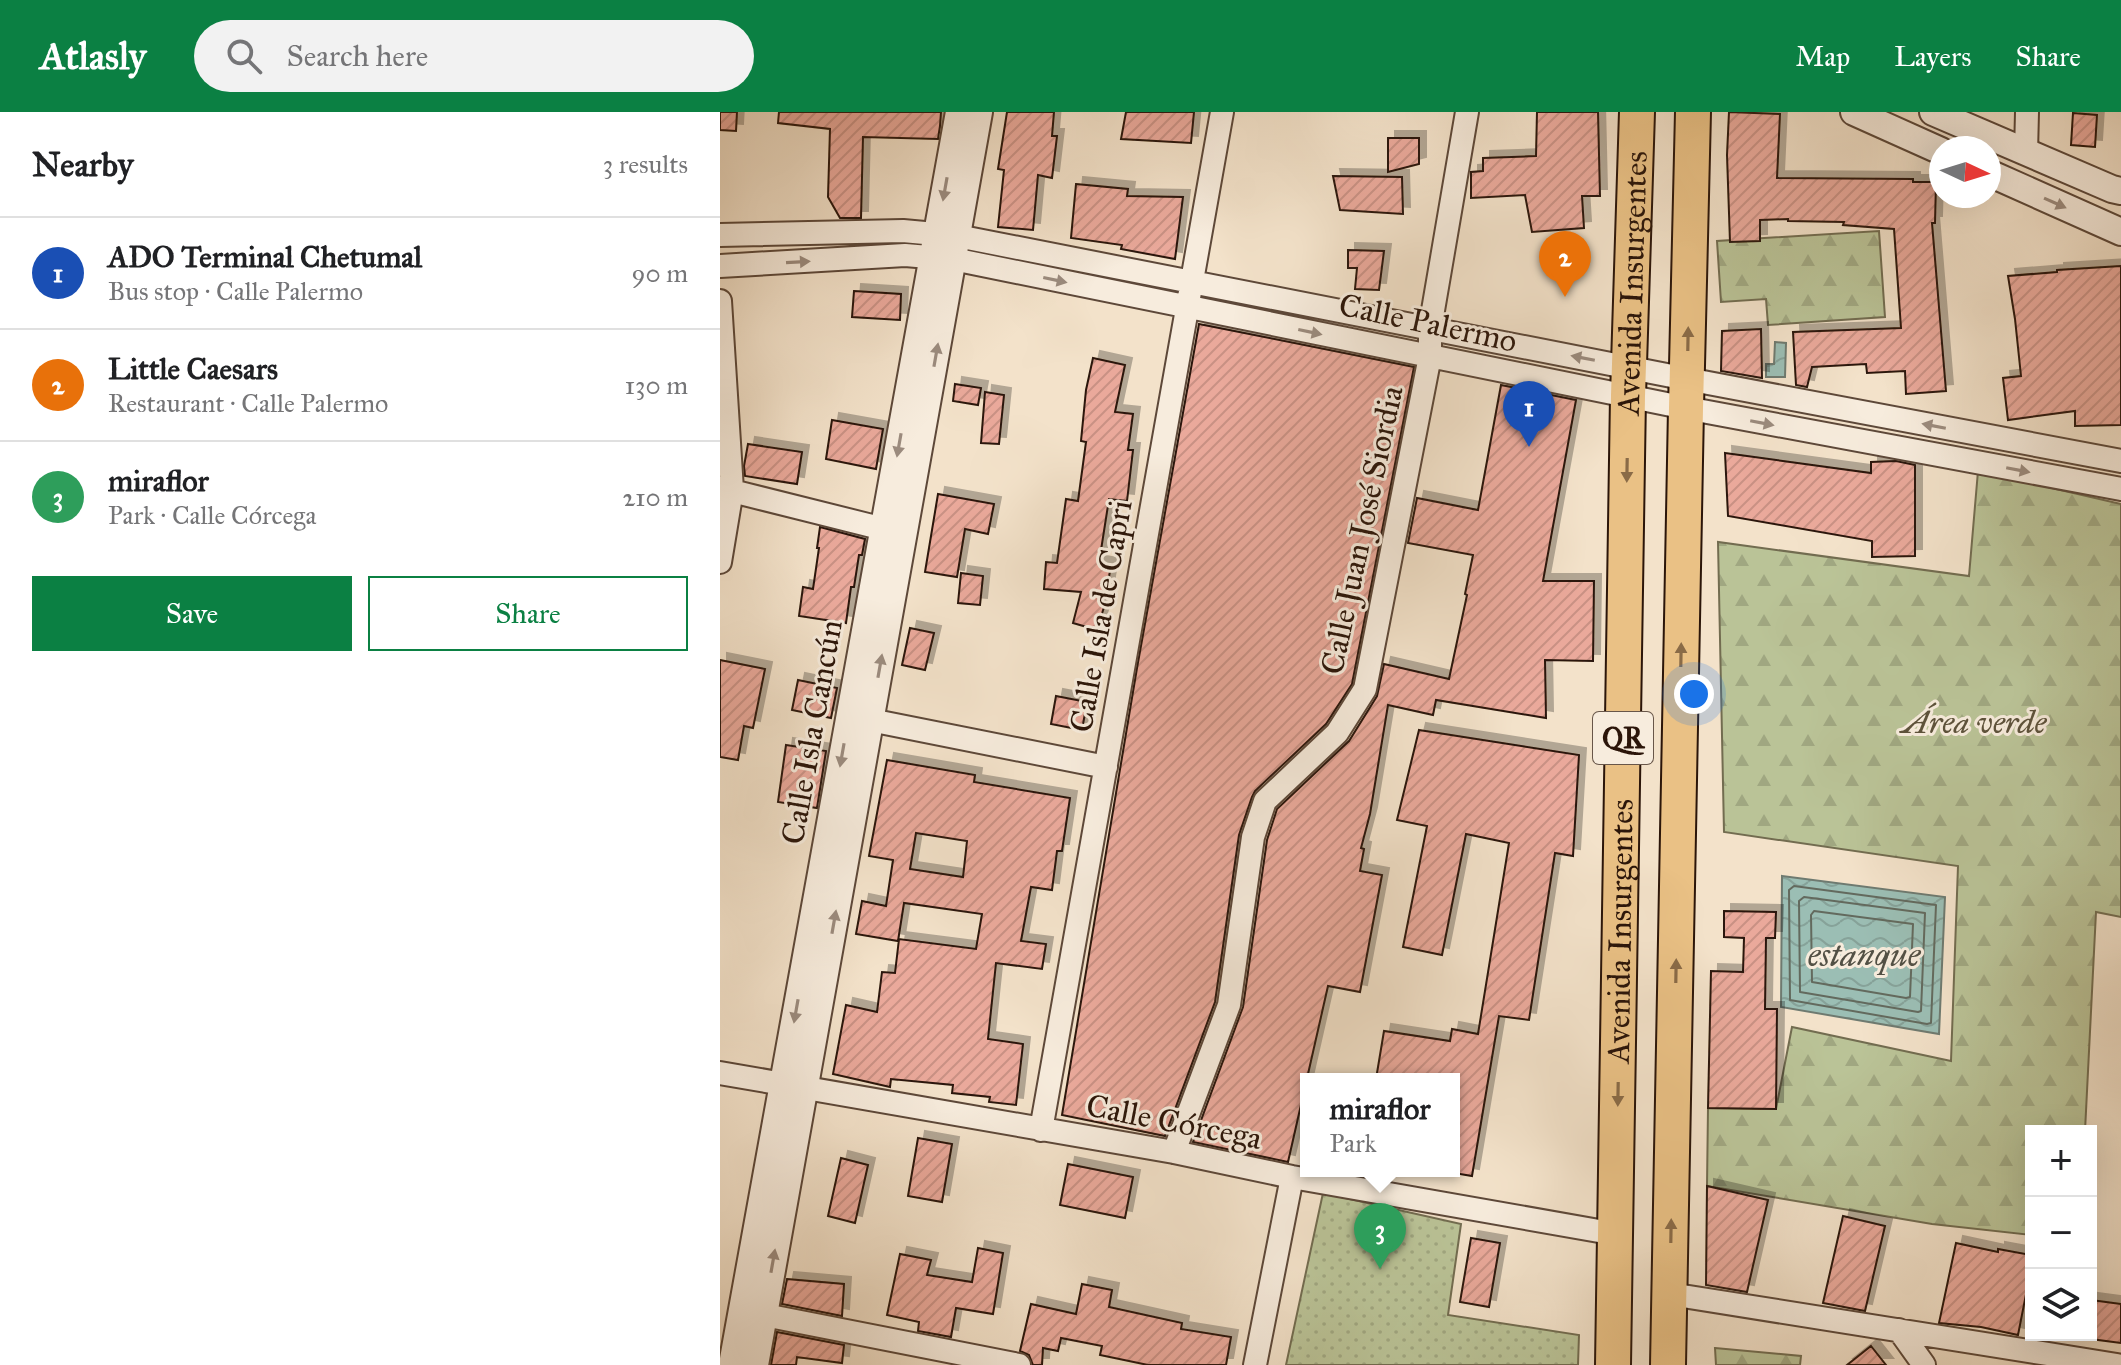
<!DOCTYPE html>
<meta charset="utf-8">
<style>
:root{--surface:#fff;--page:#f2f2f2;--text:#202124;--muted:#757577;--line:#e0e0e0;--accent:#0b8043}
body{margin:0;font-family:"IM FELL Great Primer",serif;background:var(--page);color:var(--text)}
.controls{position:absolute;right:24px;bottom:24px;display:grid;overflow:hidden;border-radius:0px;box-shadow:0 8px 32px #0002}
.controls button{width:72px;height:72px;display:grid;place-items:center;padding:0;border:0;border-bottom:2px solid var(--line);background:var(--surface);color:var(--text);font:40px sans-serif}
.compass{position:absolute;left:1209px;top:24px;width:72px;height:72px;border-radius:50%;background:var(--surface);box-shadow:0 8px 32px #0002;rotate:94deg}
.you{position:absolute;left:974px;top:582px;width:28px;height:28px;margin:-20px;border:6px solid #fff;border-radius:50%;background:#1a73e8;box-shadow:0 0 0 12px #1a73e833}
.badge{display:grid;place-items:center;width:52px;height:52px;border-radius:50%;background:var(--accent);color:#fff;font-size:26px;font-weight:700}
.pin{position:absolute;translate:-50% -66px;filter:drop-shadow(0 2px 4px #0008)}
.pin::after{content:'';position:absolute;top:42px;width:28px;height:24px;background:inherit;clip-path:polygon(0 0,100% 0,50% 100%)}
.popup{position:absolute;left:580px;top:961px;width:160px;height:104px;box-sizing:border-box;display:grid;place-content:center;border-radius:0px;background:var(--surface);filter:drop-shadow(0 2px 6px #0005);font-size:26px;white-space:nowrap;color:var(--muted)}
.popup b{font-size:30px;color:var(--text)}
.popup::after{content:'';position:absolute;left:50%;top:100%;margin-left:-16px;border:16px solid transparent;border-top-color:var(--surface)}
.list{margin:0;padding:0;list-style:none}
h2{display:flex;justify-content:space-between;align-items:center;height:104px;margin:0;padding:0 32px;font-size:34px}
h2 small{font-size:26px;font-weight:400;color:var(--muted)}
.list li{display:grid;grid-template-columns:52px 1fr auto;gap:24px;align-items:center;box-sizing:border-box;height:112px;padding:0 32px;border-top:2px solid var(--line)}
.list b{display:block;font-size:30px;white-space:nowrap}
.list p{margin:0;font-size:26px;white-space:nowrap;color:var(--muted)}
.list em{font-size:26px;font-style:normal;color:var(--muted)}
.actions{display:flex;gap:16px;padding:24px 32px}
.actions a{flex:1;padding:18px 0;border:2px solid var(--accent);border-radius:0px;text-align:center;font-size:28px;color:var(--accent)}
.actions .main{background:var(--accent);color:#fff}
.icon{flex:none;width:44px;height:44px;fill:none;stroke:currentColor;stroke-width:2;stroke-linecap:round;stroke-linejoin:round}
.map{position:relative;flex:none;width:1401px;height:1253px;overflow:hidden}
header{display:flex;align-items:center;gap:48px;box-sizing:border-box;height:112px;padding:0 40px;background:var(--accent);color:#fff}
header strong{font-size:38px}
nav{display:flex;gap:44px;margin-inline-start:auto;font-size:28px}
.search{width:560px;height:72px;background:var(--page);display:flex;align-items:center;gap:20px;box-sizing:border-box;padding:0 28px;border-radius:44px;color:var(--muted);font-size:30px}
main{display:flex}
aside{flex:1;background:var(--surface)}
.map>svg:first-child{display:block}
.forest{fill:url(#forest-firs);stroke:#726c50;stroke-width:2}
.park{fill:url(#park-dots);stroke:#726c50;stroke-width:2}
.water{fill:url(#water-waves);stroke:#6e7a70;stroke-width:2}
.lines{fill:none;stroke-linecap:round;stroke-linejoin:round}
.shore{stroke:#636a5e;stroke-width:2}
.building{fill:url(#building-hatch);stroke:#2b1509;stroke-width:2;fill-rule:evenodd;filter:url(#shadow)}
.minor-casing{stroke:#5d4839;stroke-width:26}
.tertiary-casing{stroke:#5d4839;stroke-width:30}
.primary-casing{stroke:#2b1509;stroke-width:38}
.minor{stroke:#f7ecdd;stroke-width:22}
.tertiary{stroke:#f7ecdd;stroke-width:26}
.primary{stroke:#eac185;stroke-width:34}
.oneway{fill:#9b8b7e}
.oneway2{fill:#8a6b47}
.labels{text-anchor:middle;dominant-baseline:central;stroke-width:6;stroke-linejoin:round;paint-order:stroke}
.shield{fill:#f7ecdd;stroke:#685649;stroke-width:2}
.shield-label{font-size:30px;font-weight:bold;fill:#2b1509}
.street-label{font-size:32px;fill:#2b1509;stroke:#f7ecdd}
.park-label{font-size:32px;font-style:italic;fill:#5d523b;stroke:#f7ecdd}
.water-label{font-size:34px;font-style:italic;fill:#525045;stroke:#f7ecdd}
</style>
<header>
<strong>Atlasly</strong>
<div class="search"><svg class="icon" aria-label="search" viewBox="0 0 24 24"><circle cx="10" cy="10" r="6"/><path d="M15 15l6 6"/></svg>Search here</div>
<nav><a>Map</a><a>Layers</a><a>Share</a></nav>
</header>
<main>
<aside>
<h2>Nearby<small>3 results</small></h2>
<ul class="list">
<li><span class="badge" style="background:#1a4fb4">1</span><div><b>ADO Terminal Chetumal</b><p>Bus stop · Calle Palermo</p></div><em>90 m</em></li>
<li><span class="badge" style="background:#e8710a">2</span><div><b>Little Caesars</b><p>Restaurant · Calle Palermo</p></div><em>130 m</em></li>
<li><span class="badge" style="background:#2e9e5b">3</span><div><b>miraflor</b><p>Park · Calle Córcega</p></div><em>210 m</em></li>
</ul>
<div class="actions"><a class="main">Save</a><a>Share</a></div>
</aside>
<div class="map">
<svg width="1401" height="1253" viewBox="0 0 1401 1253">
<defs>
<pattern id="forest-firs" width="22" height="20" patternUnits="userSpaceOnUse" patternTransform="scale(2)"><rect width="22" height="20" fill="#bac397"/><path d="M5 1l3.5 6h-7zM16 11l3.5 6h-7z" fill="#a0a781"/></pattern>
<pattern id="park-dots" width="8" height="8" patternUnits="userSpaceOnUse" patternTransform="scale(2)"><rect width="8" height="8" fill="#bac397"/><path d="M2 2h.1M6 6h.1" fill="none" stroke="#a0a781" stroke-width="1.8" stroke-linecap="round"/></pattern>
<pattern id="water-waves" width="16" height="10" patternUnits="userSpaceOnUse" patternTransform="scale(2)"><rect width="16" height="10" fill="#9bbeb4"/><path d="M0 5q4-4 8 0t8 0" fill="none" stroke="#86a299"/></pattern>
<pattern id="building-hatch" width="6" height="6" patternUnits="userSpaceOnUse" patternTransform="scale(2)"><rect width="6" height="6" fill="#eaa99b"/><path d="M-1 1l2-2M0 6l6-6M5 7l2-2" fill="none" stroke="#c99184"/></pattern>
<filter id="shadow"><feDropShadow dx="7" dy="-7" stdDeviation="0" flood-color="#0004"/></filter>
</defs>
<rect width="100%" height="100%" fill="#f3e2ca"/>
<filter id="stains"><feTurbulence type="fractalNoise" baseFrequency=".0025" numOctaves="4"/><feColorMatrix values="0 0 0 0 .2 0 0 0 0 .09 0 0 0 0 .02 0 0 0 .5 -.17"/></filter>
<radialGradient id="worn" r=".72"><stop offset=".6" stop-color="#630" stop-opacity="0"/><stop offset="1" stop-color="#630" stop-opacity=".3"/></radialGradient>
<path class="forest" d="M1159,119L1165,205L1048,213L1046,187L1001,190L997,129Z
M1258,359L1401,392V805L1376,800L1365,1019H1311V1123L1212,1112L987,1074L988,996L1056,997L1072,915L1231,949L1238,754L1004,720L998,430L1249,464Z
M995,1236L1081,1244L1080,1253H996Z"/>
<path class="park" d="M603,1081L741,1112L728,1203L859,1223L858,1253H566Z"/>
<path class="water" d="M1055,230L1066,231L1065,265H1046V252H1054Z
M1062,764L1225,785L1219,922L1061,895Z"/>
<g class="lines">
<path class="shore" d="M1074,774L1216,793L1211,911L1207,912L1070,888L1069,778Z
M1084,785L1205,801L1201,899L1198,900L1080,880L1079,789Z
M1094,799L1193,812L1190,885L1186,886L1092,870L1091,803Z"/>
</g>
<path class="building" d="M0,0H17L16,19L0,18Z
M59,0H221L220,14L218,27L143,25L141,106H120L108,85L110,17L58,11Z
M287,0H334L332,24H337L332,66L318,63L313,118L278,115L284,58L278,57Z
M406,0H474L471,31L401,27Z
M817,0H878L880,84H862L864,116L812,120L805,83L751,86V60L763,59V46L816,44Z
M1009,0L1060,2L1057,66L1193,67V70H1216L1215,111H1212L1226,279L1186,282L1185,259L1147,261L1146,252L1092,255L1087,275L1076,273L1073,220L1181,216L1174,117L1123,113L1124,110L1068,109V107L1040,108V129L1010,130L1007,43Z
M1353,1L1377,3L1375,35L1351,33Z
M668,26H699V52L668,60Z
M613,64L682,65L683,102L620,98Z
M356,72L408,77L407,84L463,85L455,147L401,137L402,133L351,126Z
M628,138L664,139L659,178L635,177L637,156H628Z
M1401,154V313L1355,314V299L1288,308L1283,266L1301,264L1295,207L1288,164L1337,160V158Z
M134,179L181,182L180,208L132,205Z
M479,212L694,255L632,572L606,612L535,679L532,685L519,723L495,890L445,1024L342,1003L417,556Z
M1041,217L1042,266L1001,259L1002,219Z
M373,246L405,253L395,300L413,302L408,338H413L407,389L389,387L379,451L391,453L384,495L377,518L353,511L361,480L324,477L326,450L337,451L346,387L358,389L366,330L361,329L366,278Z
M235,272L261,276L258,293L233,289Z
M781,273L856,288L823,469H874L873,549L825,548L826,606L716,588L713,603L668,593L650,702L641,736L644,737L640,759L662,763L640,880L608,874L568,1050L473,1030L523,895L547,728L557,697L629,629L657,584L664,552L729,567L747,483L745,482L753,443L688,431L697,386L758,398Z
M265,280L284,283L279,332L261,331Z
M112,308L163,317L156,357L106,347Z
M28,332L82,340L77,372L25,364L24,354Z
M1005,341L1151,361V350L1176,349L1195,353V444L1152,445V429L1008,404Z
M218,382L274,392L268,422L245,417L237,465L205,460Z
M100,415L145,427L142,443H139L134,475H131L126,511L79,504L83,475L93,477L99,436H97Z
M241,461L263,464L260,493L238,491Z
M190,516L214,521L205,558L182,553Z
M0,548L45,557L33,616L24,614L18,648L0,645Z
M78,568L117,576L111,606L72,598Z
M336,584L367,590L362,618L331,612Z
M699,618L859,643L853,744L835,741L809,908L779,904L752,1064L734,1061V967H656L664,919L730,929L732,917L758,922L789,731L746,722L722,843L683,835L707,714L677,708Z
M66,633L106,639L97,696L58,690Z
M167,648L255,663L254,670L350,686L342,739H337L332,778L311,775L301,829L326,832L322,857L276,851L268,927L303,932L296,993L269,990L270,985L232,981L233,973L171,967L170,975L113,962L126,893L157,900L162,860L175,861L179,827L256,837L262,802L184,791L178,829L136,822L142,789L166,794L173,748L149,744ZM196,721L247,729L243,765L190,757Z
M1004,799L1056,800L1055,826H1046L1045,897H1057L1056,997L988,996L991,859L1023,860L1024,826L1004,825Z
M198,1026L232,1032L222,1090L188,1084Z
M121,1046L148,1053L135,1111L108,1104Z
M348,1052L413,1065L405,1106L340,1093Z
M987,1074L1048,1088L1027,1180L986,1173Z
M1123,1104L1165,1114L1145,1199L1103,1191Z
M751,1126L780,1131L769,1195L740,1190Z
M1236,1131L1278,1140V1137L1311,1143V1157L1298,1223L1261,1215L1219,1211Z
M258,1136L283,1141L273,1202L236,1196L231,1225L198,1219L199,1210L167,1203L180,1142L211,1148L207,1163L252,1170Z
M67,1167L124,1172L122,1204L62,1192Z
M362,1172L392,1178L389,1195L462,1211L461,1217L511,1225L506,1253H428L380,1243L382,1234L341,1226L338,1239L323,1236L322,1253H313L309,1243L300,1239L311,1192L356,1202Z
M1371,1188L1401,1192V1231L1371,1227Z
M57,1220L124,1233L122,1251L77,1245L76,1253H51Z
M1151,1234L1166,1253H1127Z"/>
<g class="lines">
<g class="minor-casing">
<path id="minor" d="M1306,41L1307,0
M0,123L183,119L237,124L967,267L1401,349
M0,154L185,143L233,147L966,296L1401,377
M0,189L12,378L0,450
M0,376L164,417
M137,603L150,608L386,655
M0,961L454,1040L572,1065L896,1122
M321,1018L502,0
M454,1040L509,893L533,725L545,689L617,621L645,577L710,244V216L747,0
M950,1182L1397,1253
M29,1200L299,1253
M1179,1218L1204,1253
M535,1253L572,1065"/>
</g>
<g class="tertiary-casing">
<path id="tertiary" d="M1134,0L1221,39
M1213,0L1392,77L1401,79
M1269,61L1401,120
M12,1253L239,0
M35,1253L259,0"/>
</g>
<g class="primary-casing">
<g id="primary">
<path id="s1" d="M893,1253L908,284L917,0"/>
<path d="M948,1253L966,296L973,0"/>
</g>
</g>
<use href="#minor" class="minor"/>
<use href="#tertiary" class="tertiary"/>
<use href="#primary" class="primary"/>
</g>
<defs><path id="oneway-solid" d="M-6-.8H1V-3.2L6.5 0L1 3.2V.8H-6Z" transform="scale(2)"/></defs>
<g class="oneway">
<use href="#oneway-solid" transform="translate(225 77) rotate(100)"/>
<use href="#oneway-solid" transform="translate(1335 91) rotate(24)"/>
<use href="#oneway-solid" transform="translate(78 150) rotate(-3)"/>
<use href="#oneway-solid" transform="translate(335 168) rotate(12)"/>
<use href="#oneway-solid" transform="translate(590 220) rotate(12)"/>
<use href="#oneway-solid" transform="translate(216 243) rotate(-80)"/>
<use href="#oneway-solid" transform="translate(863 246) rotate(-169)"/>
<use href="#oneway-solid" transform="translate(1042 311) rotate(11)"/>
<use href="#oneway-solid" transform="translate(1214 314) rotate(-169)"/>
<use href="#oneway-solid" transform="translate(179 333) rotate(100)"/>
<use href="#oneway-solid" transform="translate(1298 358) rotate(11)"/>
<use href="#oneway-solid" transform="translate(160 554) rotate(-80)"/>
<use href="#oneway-solid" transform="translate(122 643) rotate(100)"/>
<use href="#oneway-solid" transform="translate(114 810) rotate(-80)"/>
<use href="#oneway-solid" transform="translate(76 899) rotate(100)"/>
<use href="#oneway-solid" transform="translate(53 1149) rotate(-80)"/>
</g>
<g class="oneway2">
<use href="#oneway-solid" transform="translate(968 227) rotate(-89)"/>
<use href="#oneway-solid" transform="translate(907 358) rotate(91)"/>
<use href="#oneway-solid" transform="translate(961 543) rotate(-89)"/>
<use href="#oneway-solid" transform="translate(956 859) rotate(-89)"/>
<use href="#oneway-solid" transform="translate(898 982) rotate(91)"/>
<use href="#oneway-solid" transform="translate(951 1119) rotate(-89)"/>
</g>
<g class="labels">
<rect class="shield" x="873" y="600" width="60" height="52" rx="6"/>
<g class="shield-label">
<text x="903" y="626">QR</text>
</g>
<g class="street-label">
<text stroke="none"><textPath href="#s1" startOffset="1082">Avenida Insurgentes</textPath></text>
<text transform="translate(708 211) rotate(12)">Calle Palermo</text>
<text transform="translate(642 418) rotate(-78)">Calle Juan José Siordia</text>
<text transform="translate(381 504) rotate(-80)">Calle Isla de Capri</text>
<text transform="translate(92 620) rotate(-80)">Calle Isla Cancún</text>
<text stroke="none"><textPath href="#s1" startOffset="434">Avenida Insurgentes</textPath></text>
<text transform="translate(454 1010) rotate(11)">Calle Córcega</text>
</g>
<g class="park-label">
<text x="1254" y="610">Área verde</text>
</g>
<g class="water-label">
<text x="1144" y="842">estanque</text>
</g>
</g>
<rect width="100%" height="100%" filter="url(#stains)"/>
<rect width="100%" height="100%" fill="url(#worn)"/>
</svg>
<div class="controls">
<button>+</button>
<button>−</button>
<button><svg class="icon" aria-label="layers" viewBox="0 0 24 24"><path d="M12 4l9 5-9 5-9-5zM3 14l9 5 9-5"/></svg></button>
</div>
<svg class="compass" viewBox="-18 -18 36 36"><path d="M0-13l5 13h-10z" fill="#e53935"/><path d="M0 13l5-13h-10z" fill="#757577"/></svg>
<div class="you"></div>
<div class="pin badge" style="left:809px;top:335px;background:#1a4fb4">1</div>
<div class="pin badge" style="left:845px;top:185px;background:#e8710a">2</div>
<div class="pin badge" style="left:660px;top:1157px;background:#2e9e5b">3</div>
<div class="popup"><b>miraflor</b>Park</div>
</div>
</main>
